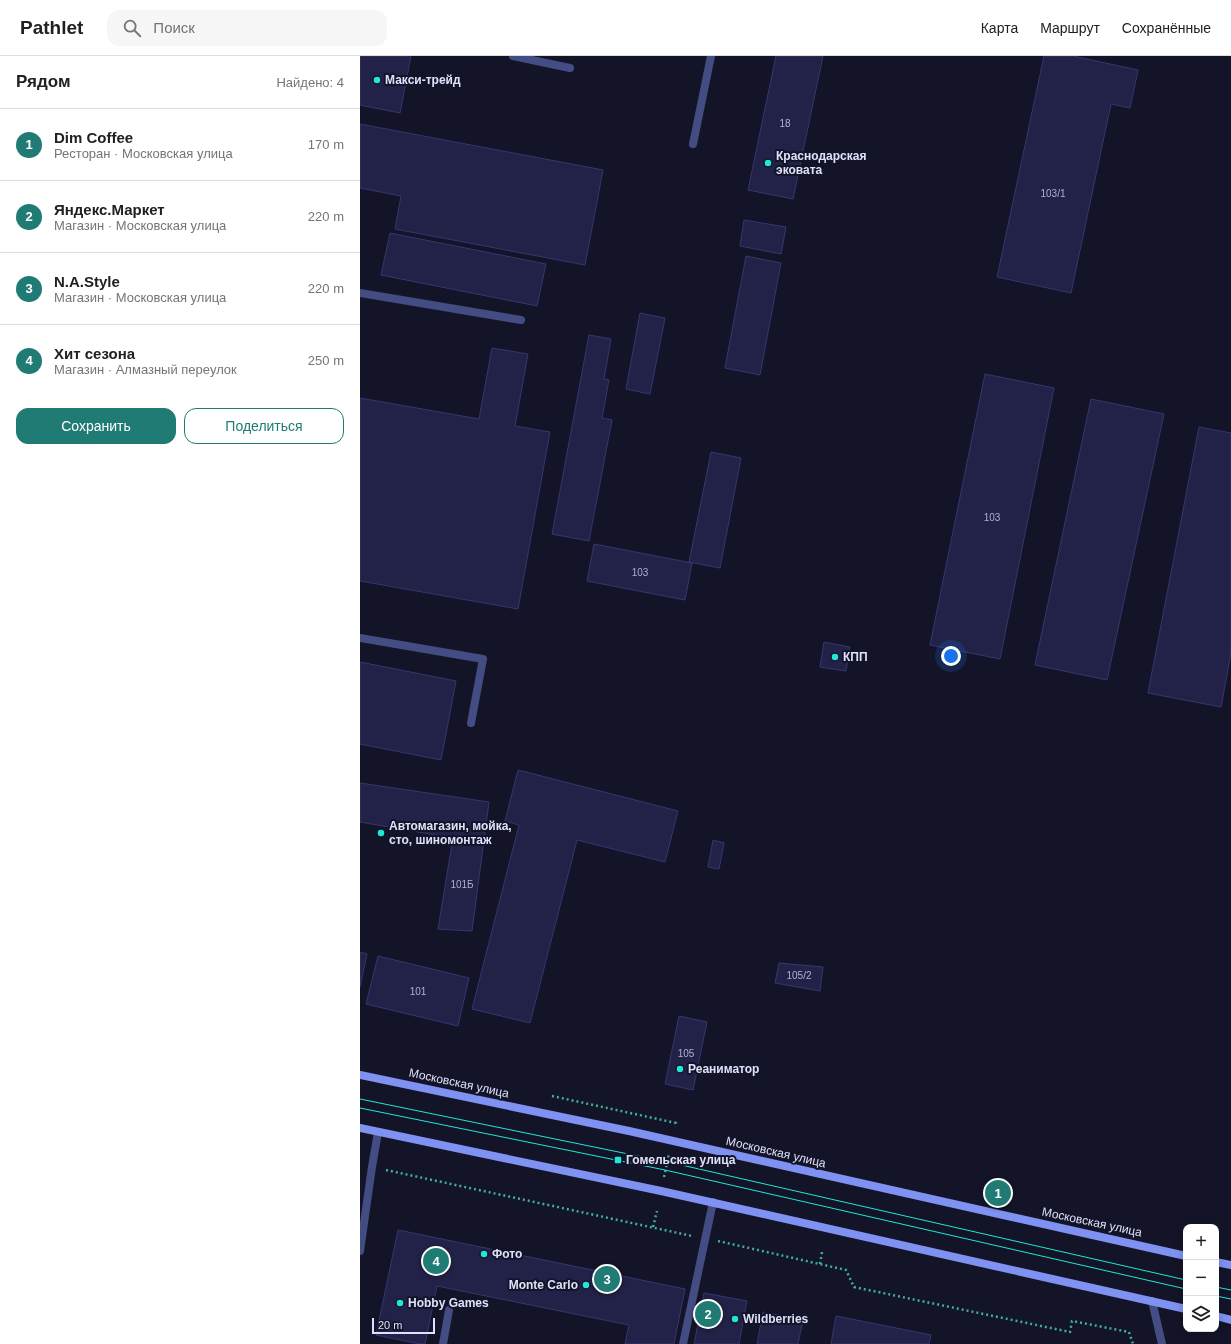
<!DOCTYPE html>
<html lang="ru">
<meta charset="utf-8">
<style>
:root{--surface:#fff;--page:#f6f6f6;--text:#202124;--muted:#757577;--line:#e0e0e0;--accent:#207b74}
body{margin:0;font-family:Helvetica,sans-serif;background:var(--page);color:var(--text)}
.controls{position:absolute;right:12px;bottom:12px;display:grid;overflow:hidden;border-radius:8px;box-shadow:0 2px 10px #0003}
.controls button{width:36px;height:36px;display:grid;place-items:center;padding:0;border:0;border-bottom:1px solid var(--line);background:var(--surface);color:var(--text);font:20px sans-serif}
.scale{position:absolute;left:12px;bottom:10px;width:63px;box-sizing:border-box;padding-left:4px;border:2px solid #dfe1fc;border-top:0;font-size:11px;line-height:14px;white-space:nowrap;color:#dfe1fc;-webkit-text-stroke:3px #141429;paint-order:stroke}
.you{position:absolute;left:591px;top:600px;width:14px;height:14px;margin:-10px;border:3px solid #fff;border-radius:50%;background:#1a73e8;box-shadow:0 0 0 6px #1a73e833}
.badge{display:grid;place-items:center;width:26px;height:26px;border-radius:50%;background:var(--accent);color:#fff;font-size:13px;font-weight:700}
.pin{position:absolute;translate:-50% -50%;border:2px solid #fff;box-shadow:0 1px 4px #0006}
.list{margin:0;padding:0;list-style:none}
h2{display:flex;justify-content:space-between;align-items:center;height:52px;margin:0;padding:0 16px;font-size:17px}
h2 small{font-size:13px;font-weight:400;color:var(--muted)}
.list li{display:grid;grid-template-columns:26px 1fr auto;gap:12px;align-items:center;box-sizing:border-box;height:72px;padding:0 16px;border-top:1px solid var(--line)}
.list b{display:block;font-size:15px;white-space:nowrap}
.list p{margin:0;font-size:13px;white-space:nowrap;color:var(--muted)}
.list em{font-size:13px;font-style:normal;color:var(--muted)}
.actions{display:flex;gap:8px;padding:12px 16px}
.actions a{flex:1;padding:9px 0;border:1px solid var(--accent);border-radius:12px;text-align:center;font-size:14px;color:var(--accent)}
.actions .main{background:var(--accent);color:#fff}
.icon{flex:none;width:22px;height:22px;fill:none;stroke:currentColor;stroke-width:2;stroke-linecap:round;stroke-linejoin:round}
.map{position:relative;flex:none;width:871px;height:1288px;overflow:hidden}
header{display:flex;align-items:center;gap:24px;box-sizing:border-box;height:56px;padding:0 20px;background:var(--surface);border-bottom:1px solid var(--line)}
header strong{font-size:19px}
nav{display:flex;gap:22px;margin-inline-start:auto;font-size:14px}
.search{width:280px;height:36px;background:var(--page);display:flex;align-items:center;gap:10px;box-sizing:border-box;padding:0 14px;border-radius:12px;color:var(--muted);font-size:15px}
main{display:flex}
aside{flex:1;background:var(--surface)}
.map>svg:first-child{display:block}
.building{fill:#222148;stroke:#363671}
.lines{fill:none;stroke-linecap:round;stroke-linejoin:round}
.path{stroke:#3eb194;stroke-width:2.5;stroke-dasharray:2 3;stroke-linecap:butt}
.lane{stroke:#444d83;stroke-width:8}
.street{stroke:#444d83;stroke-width:8}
.secondary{stroke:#7f92f2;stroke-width:8}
.tram{stroke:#1fe8d6;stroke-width:1}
.poi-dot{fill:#1fe8d6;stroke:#141429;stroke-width:1.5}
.labels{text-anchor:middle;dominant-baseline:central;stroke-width:4;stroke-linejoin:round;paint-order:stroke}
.number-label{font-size:10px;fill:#b0b1cf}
.poi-label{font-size:12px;font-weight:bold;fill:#dfe1fc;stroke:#141429;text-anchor:start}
.street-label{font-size:12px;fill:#dfe1fc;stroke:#141429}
</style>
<header>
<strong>Pathlet</strong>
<div class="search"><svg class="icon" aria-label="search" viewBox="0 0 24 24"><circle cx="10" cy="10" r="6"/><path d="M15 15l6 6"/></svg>Поиск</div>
<nav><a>Карта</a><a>Маршрут</a><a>Сохранённые</a></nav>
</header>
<main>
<aside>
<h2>Рядом<small>Найдено: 4</small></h2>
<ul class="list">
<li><span class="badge">1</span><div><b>Dim Coffee</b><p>Ресторан · Московская улица</p></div><em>170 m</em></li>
<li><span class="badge">2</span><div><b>Яндекс.Маркет</b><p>Магазин · Московская улица</p></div><em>220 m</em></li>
<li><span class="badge">3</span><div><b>N.A.Style</b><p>Магазин · Московская улица</p></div><em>220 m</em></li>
<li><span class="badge">4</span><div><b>Хит сезона</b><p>Магазин · Алмазный переулок</p></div><em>250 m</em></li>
</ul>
<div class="actions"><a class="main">Сохранить</a><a>Поделиться</a></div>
</aside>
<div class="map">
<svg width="871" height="1288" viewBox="0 0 871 1288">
<rect width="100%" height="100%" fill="#141429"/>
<path class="building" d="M0,0H51L40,57L0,49Z
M416,0H463L433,143L388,134Z
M684,0H713L778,14L770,52L751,48L711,237L637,221Z
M0,68L243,114L225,209L35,173L41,140L0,132Z
M384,164L426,171L421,198L380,190Z
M30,177L186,208L177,250L21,219Z
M386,200L421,207L400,319L365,312Z
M280,257L305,262L290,338L266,333Z
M229,279L251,283L244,323L249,324L242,362L252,364L229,485L192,478Z
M132,292L168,298L155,370L190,376L158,553L0,525V342L119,363Z
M625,318L694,332L640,603L570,589Z
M731,343L804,358L747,624L675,609Z
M839,371L871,377V597L861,651L788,637Z
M351,396L381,402L360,512L329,506Z
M234,488L332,507L325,544L227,525Z
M464,586L490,591L486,615L460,611Z
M0,606L96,625L81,704L0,688Z
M158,714L318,755L305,806L217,784L170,967L112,953L159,769L145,765Z
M0,727L129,746L112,875L78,873L93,782L0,766Z
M353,784L364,787L359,813L348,811Z
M0,896L7,898L0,931Z
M18,900L109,922L98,970L6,948Z
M419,907L463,911L460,935L415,927Z
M319,960L347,966L333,1034L305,1028Z
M38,1174L325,1233L314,1288H265L269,1269L77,1230L65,1288H60L16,1279Z
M344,1237L387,1245L379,1288H334Z
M403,1256L443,1264L438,1288H397Z
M476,1260L571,1279L569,1288H471Z"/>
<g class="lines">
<path class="path" d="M192,1040L316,1067L315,1070
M26,1114L332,1180
M304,1121L309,1098
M293,1171L297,1155
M358,1185L486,1214L494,1231L710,1276L712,1265L769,1276L773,1288
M460,1208L462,1196"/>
<path class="lane" d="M153,0L210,12
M333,88L351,0
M0,237L161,264
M0,582L123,603L111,667
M83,1288L89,1254
M323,1288L353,1146"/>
<path class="street" d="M0,1195L12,1111L18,1076
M792,1245L802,1288"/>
<path class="secondary" d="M0,1019L269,1075L826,1200
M0,1072L301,1135L826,1253
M856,1206L871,1209
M856,1260L871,1264"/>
<path class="tram" d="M0,1043L317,1108L826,1224
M0,1052L305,1114L826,1233
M856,1231L871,1234
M856,1240L871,1243"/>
</g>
<g class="poi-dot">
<circle cx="17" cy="24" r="4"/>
<circle cx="408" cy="107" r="4"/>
<circle cx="475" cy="601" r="4"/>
<circle cx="21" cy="777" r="4"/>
<circle cx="320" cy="1013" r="4"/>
<rect x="254" y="1100" width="8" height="8" rx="2"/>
<circle cx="124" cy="1198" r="4"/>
<circle cx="226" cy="1229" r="4"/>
<circle cx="40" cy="1247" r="4"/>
<circle cx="375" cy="1263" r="4"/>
</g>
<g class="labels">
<g class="number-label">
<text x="425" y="67">18</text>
<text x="693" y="137">103/1</text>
<text x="632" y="461">103</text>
<text x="280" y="516">103</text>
<text x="102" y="828">101Б</text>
<text x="439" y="919">105/2</text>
<text x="58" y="935">101</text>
<text x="326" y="997">105</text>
</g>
<g class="poi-label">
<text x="25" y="24">Макси-трейд</text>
<text x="416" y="100">Краснодарская<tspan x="416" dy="14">эковата</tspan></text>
<text x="483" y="601">КПП</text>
<text x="29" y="770">Автомагазин, мойка,<tspan x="29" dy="14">сто, шиномонтаж</tspan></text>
<text x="328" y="1013">Реаниматор</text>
<text x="266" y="1104">Гомельская улица</text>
<text x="132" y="1198">Фото</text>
<text x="218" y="1229" text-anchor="end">Monte Carlo</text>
<text x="48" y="1247">Hobby Games</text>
<text x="383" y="1263">Wildberries</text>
</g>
<g class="street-label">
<text transform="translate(99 1027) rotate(12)">Московская улица</text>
<text transform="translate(416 1096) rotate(13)">Московская улица</text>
<text transform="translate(732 1166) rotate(12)">Московская улица</text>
</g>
</g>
</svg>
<div class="controls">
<button>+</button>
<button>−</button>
<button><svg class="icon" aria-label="layers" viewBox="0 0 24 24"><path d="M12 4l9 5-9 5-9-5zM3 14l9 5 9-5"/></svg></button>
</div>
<div class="scale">20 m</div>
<div class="you"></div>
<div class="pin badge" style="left:638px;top:1137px">1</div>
<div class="pin badge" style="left:348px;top:1258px">2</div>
<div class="pin badge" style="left:247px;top:1223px">3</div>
<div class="pin badge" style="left:76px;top:1205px">4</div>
</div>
</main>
